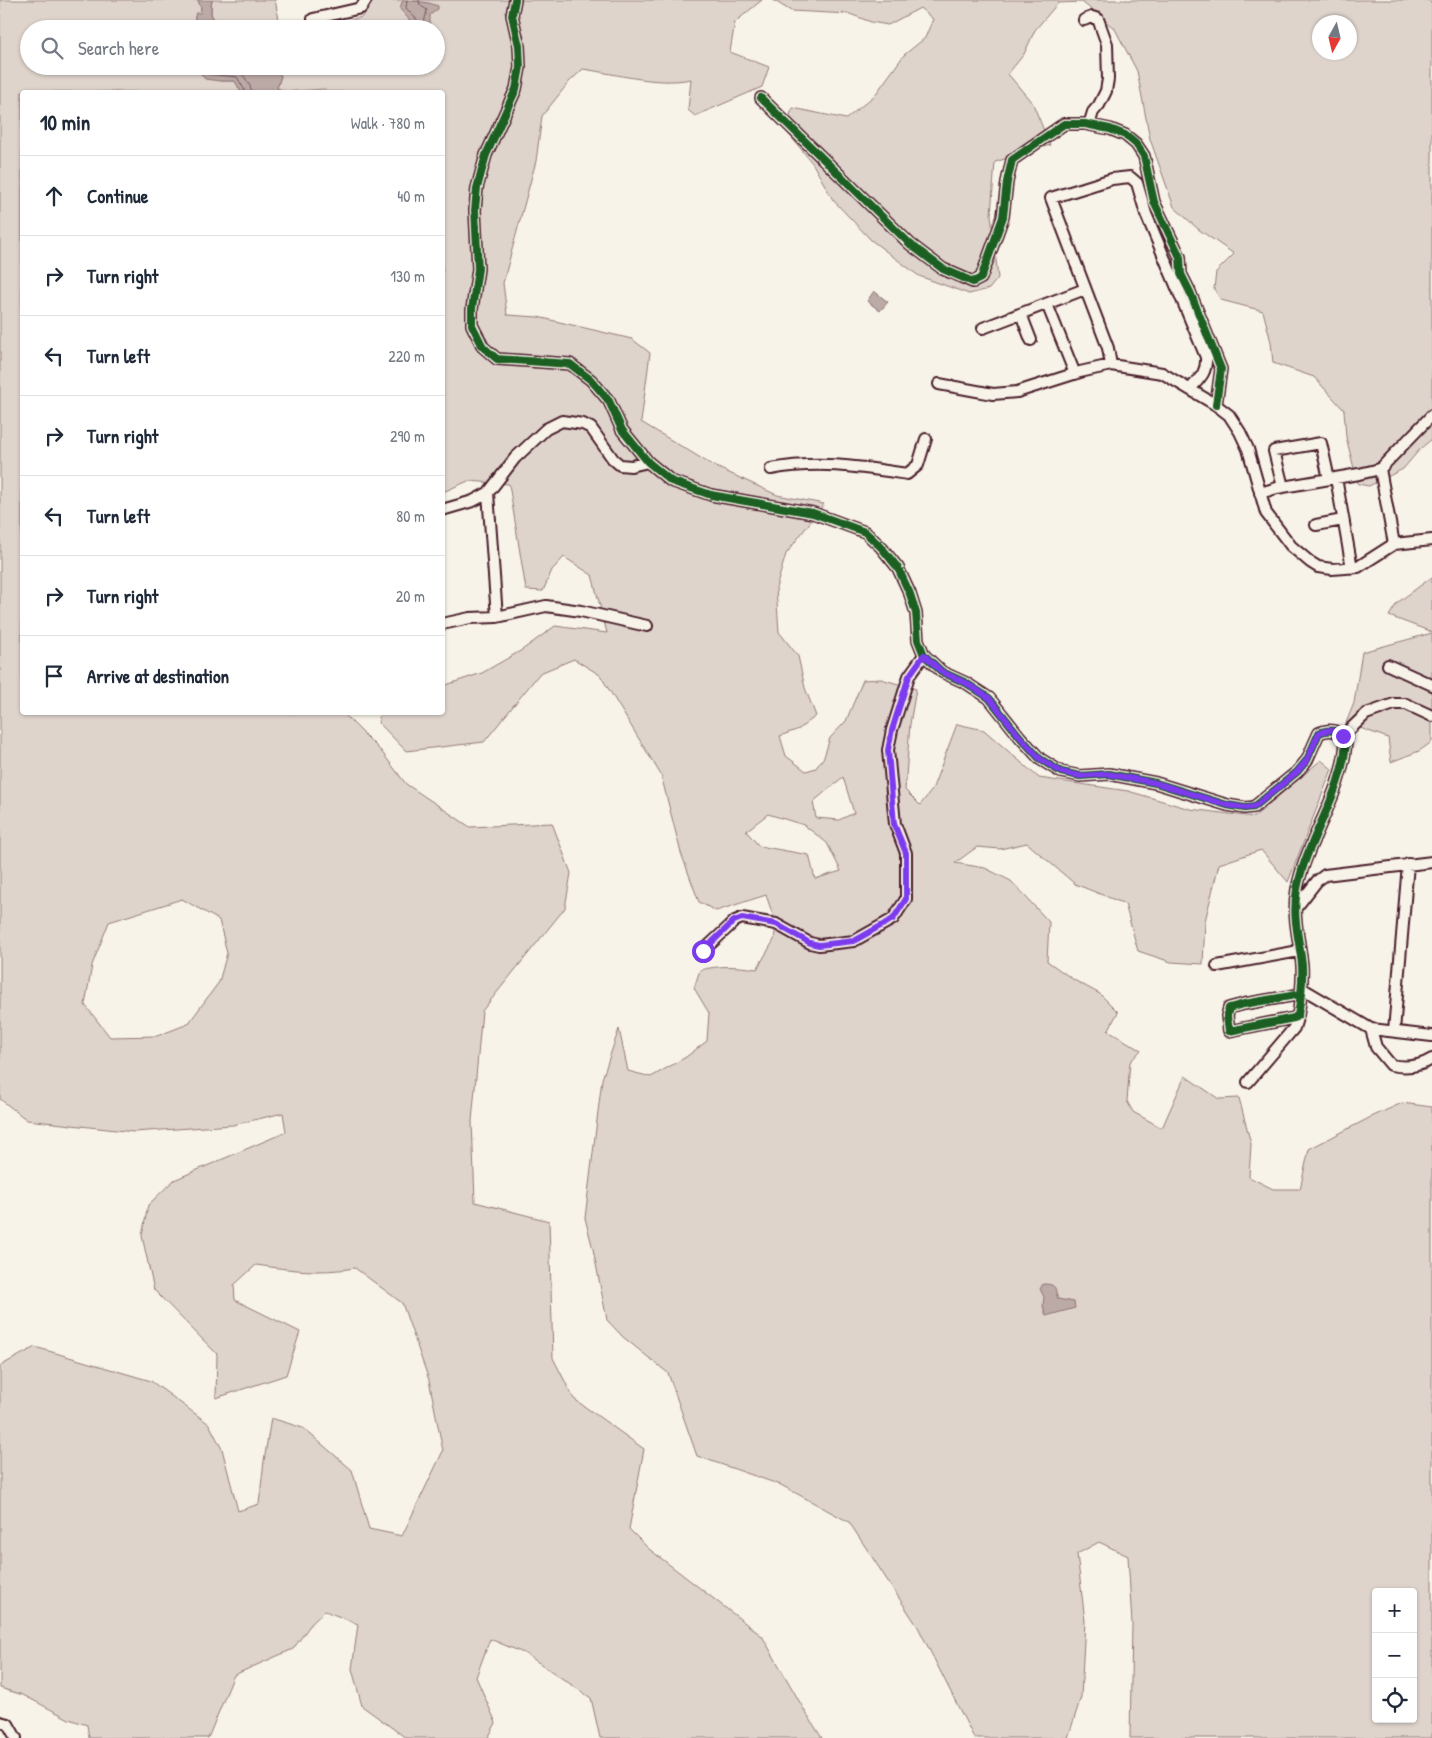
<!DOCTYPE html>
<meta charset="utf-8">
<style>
:root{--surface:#fff;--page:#f6f6f7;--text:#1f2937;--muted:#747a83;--line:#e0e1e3}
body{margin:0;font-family:"Patrick Hand",sans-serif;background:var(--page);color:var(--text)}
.controls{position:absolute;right:15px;bottom:15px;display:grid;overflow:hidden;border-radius:5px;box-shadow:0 1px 4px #0004}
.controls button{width:45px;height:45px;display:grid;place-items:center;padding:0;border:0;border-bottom:1px solid var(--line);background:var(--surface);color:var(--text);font:25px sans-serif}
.compass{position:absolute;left:1312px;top:15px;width:45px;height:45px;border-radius:50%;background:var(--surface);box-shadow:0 1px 4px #0004;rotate:188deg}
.stop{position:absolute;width:15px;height:15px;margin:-11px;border:4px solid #7c3aed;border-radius:50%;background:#fff}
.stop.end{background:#7c3aed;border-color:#fff;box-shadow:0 1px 5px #0008}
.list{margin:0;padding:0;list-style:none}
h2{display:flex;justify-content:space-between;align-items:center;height:65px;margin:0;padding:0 20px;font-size:21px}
h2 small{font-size:16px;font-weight:400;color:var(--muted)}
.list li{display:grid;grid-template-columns:32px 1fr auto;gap:15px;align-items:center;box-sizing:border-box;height:80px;padding:0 20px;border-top:1px solid var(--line)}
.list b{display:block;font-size:19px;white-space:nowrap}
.list em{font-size:16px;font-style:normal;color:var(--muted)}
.icon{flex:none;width:28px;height:28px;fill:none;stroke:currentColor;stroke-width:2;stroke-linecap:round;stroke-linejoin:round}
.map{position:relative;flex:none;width:1432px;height:1738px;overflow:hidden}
.search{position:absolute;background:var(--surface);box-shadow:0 1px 4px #0004;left:20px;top:20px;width:425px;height:55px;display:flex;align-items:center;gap:12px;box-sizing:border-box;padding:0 18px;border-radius:28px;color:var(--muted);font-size:19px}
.panel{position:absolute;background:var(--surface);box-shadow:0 1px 4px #0004;left:20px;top:90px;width:425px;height:625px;border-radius:5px}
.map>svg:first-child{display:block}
.green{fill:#ded4cc;stroke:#947a7c;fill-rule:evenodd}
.water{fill:#bcaaa7;stroke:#8e7275}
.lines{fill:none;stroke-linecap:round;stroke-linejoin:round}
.shore{stroke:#78575d;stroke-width:1}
.minor-casing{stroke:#4a1f2b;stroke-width:14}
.minor{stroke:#f7f3e8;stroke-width:10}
.cycleway-casing{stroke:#f7f3e8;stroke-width:11}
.cycleway{stroke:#1b5e20;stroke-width:8}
.route{stroke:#7c3aed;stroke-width:6}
</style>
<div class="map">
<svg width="1432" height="1738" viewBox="0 0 1432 1738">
<rect width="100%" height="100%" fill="#f7f3e8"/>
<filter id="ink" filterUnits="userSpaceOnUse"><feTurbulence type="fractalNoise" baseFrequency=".02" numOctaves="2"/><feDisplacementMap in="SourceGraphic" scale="10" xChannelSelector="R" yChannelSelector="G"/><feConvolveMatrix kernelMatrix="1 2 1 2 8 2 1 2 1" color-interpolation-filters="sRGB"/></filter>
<g filter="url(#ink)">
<path class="green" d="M0,0H198L201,8L200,13L195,16V19L206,25L207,29H29V66H195L220,81H235L241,92H22V712L343,713L381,751L406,784L470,827L552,823L571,873L565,908L482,1011L472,1121L475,1202L549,1221L553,1358L574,1399L644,1449L629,1529L649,1549L762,1636L806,1713L822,1738H600L591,1698L526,1654L490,1639L476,1677L496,1723L488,1738H406L362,1706L352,1669L358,1624L325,1611L311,1624L293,1649L234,1675L208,1738H89L87,1725L69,1719L23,1695L0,1688V1366L35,1347L151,1381L209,1424L222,1449L238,1511L259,1504L264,1461L271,1418L303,1428L352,1470L369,1529L402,1536L443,1451L429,1380L402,1303L355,1268C317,1274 293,1270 256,1265L234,1285L235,1300L300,1332L286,1375L216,1398L217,1354L154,1290L142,1236L148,1205L174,1180L286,1132L283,1113L233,1125L134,1132L27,1120L0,1099ZM182,899L219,920L227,953L219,982L188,1024L157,1036L110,1037L85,1005L92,965L109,922Z
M212,0H275L281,29H224C215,14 209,24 212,0Z
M373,0H762L735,22L730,52L769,67L762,87L695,116L688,110L691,79C657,86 617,74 583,69L569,82L542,116L536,161L503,283L507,315L538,317L632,339L650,353L641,422L714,466L777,495L824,504L786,554L776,588L779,632L798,656L805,688L816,716L799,729L780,736L786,756L806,771L816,768L824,757L830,738L846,721L863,680L881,679L916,689L910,724L905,790L920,805L932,790L957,724L984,730L1039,778L1128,791L1190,809L1254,817L1321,760L1332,769L1288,882L1261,850L1219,864L1205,921L1203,964L1171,962L1138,951L1125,904L1075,884L1027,843L1000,849L977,847L955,863L985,868L1011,881L1049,922L1047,961L1074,980L1100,994L1118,1012L1108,1031L1141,1050L1130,1062L1127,1101L1133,1112L1162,1128L1185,1076L1219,1099L1239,1098L1251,1144L1249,1177L1273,1189H1300L1309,1149L1369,1118L1402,1103L1432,1107V1738H1130L1132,1624L1128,1556L1099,1542L1077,1554L1085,1621L1081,1697L1068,1738H974L918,1627L849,1522L781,1485L697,1456L668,1373L623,1337L607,1320L593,1249L585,1218L602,1079L619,1029L628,1071L651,1077L686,1057L707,1041L709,1013L694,988L700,970C720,965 737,966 757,969L774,940L776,924L766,895L716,911L699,902L681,853L661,775L600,675L574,659L540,673L484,742L406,751L378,722L380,713L442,712L443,686L482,673L522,650L555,626L607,633L592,575L564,557L552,570L543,591L526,590L509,484L468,481L443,492L442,92H327L325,89L286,92L277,88L281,76L274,66H436V29H314L362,17ZM843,777L854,813L839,820L816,818L813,802ZM768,814L804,825L827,843L841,871L815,879L809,855L759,846L746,831ZM1376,1592H1413V1719H1376Z
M773,0H1429L1432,5V439L1421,448L1403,469L1369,486L1358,484L1346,437L1344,410L1314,377L1273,363L1271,342L1263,311L1221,300L1214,289L1216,272L1234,254L1198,229L1174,207L1150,139L1137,71L1115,29L1082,2L1058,3L1035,30L1024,54L1008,74L1033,104L1050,145L995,162L991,215L998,278L989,289L969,294L919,276L871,240L833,200L813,164L784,128L793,108L846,119L875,95L904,55L925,38L933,19L920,8L888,25L871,22L850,14L791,11ZM1320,22H1350V52H1320Z
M1432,577V632L1389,616L1397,603Z
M1432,633V742L1419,751L1391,762L1388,738L1346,723L1354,703L1362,652Z"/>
<path class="water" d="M198,0H212C208,25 216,14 224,29H207L205,25L195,19V16L196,13H200L201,8Z
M404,0L429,3L438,6V9L430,15V29H417L400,9L402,2Z
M195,66H274L281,76L277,88L286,92H241L235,81H220L205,79Z
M874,291L888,302L880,311L867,301Z
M1043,1284C1059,1284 1054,1290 1058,1299L1074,1302L1075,1308L1046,1316L1043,1306L1044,1297L1040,1289Z"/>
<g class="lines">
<path class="shore" d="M407,0L406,8L422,25L424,23L427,10L420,5L419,0
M203,66L204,71L208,74L237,77L244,89L245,92
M209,66C223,76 237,62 247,81C250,85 251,88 251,92"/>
<g class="minor-casing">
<path id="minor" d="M515,0L512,15L519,46L520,67L516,89L486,155L477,188L475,210L478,269L472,309V325L483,347L497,359L570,364L591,380L609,401L622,430L648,462L671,481L711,495L813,513L865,532L881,547L898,568L910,594L916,613L918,640L924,655L942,672L966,683L989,698L1020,737L1040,759L1061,772L1080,776L1109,774L1156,783L1227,805L1245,808L1254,807L1297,772L1307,760L1319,733C1331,728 1337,730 1346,740C1344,792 1307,838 1297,889C1292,919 1299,936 1302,965C1303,982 1301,998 1298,1015L1294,1018L1229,1031L1227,1016L1229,1008L1244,1004L1302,994
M313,19L361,8L366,0
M1084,20L1092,17L1098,19L1107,44L1108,79L1106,91L1099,105L1093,112L1089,125
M761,98L910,244L943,269L973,282L981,278L1003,217L1007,182L1012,160L1064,124H1085L1110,129L1125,135L1136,144L1144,156L1154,202L1180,257L1181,274L1190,292L1221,369L1216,405
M1047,304L1075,374
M1021,314L1031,340
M983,328L1085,289
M1111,365L1108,348L1051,198L1112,179L1130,177L1137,183L1146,214L1206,357C1207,373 1200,378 1190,389
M939,384L993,394L1017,392L1080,372L1111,365L1162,373L1216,405L1229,415L1240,432L1248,449L1266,513L1291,546L1310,562L1318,567L1332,569L1358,567L1394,544L1432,540
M771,469C819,460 860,467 907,474L918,465L926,439
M1380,469L1394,544
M1336,478L1352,568
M1283,487L1274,451L1321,443L1329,479
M488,493L497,617
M1260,493L1277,488L1359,474L1380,469L1432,415
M442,510L473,501L488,493L515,458L546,429L562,421L583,424L591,428L613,459L620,465L631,466L648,462
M1316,525L1343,520
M442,624L470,618L497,617L546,606L581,611L647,626
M1388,665L1432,685
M1343,736L1366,714L1394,704H1406L1432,716
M1296,908L1317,881L1325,875L1432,862
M703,951L735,921L742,918L776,924L810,943L819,945L854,941L893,919L906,899V853L895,824L888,750L892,730L909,676L924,655
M1217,966L1299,951
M1303,989L1371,1029L1432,1036
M1371,1029L1376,1047L1391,1065C1406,1068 1419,1067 1432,1059
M1394,1031L1408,864
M1248,1082L1294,1028L1298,1015
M0,1722L8,1724L16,1738"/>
</g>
<use href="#minor" class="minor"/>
<g class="cycleway-casing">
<path id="cycleway" d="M515,0L512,15L519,46L520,67L516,89L486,155L477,188L475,210L478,269L472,309V325L483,347L497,359L570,364L591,380L609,401L622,430L648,462L671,481L711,495L813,513L865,532L881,547L898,568L910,594L916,613L918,640L924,655L942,672L966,683L989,698L1020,737L1040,759L1061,772L1080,776L1109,774L1156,783L1227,805L1245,808L1254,807L1297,772L1307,760L1319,733C1331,728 1337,730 1346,740C1344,792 1307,838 1297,889C1292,919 1299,936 1302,965C1303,982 1301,998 1298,1015L1294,1018L1229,1031L1227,1016L1229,1008L1244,1004L1302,994
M761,98L910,244L943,269L973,282L981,278L1003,217L1007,182L1012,160L1064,124H1085L1110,129L1125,135L1136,144L1144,156L1154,202L1180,257L1181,274L1190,292L1221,369L1216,405"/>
</g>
<use href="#cycleway" class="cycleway"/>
</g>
</g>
<g class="lines" filter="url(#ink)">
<path class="route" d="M703,951L734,921L742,918L776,924L810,943L819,945L854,941L893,919L906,899V853L894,824L888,750L892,730L909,676L924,655L942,672L966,683L989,698L1020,737L1040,759L1061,772L1080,776L1108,774L1156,783L1227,805L1245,808L1254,807L1297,772L1307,760L1319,733C1328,729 1336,729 1343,736"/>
</g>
</svg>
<div class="controls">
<button>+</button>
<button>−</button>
<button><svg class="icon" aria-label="locate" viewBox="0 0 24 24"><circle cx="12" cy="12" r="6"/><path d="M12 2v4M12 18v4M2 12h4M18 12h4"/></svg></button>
</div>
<svg class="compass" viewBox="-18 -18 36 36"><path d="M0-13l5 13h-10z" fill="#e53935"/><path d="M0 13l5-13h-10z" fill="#747a83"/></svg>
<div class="stop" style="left:703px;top:951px"></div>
<div class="stop end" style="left:1343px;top:736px"></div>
<div class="search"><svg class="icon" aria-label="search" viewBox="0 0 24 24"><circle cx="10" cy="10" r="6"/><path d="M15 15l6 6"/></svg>Search here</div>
<section class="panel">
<h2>10 min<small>Walk · 780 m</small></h2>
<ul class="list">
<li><svg class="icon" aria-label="ahead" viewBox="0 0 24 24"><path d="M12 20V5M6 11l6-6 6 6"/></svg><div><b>Continue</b></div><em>40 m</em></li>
<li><svg class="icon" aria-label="right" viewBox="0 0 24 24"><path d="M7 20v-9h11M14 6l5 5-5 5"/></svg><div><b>Turn right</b></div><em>130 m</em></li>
<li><svg class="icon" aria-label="left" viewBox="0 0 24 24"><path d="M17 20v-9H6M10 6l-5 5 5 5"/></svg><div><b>Turn left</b></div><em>220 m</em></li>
<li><svg class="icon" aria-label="right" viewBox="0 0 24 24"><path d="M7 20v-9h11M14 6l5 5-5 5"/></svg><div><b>Turn right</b></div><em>290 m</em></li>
<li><svg class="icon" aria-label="left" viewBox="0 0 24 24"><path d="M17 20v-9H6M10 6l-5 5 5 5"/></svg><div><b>Turn left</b></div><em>80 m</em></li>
<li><svg class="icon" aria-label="right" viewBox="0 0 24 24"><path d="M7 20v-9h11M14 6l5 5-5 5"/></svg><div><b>Turn right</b></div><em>20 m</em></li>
<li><svg class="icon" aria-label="arrive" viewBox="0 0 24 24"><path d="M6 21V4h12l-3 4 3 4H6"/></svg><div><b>Arrive at destination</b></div></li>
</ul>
</section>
</div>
